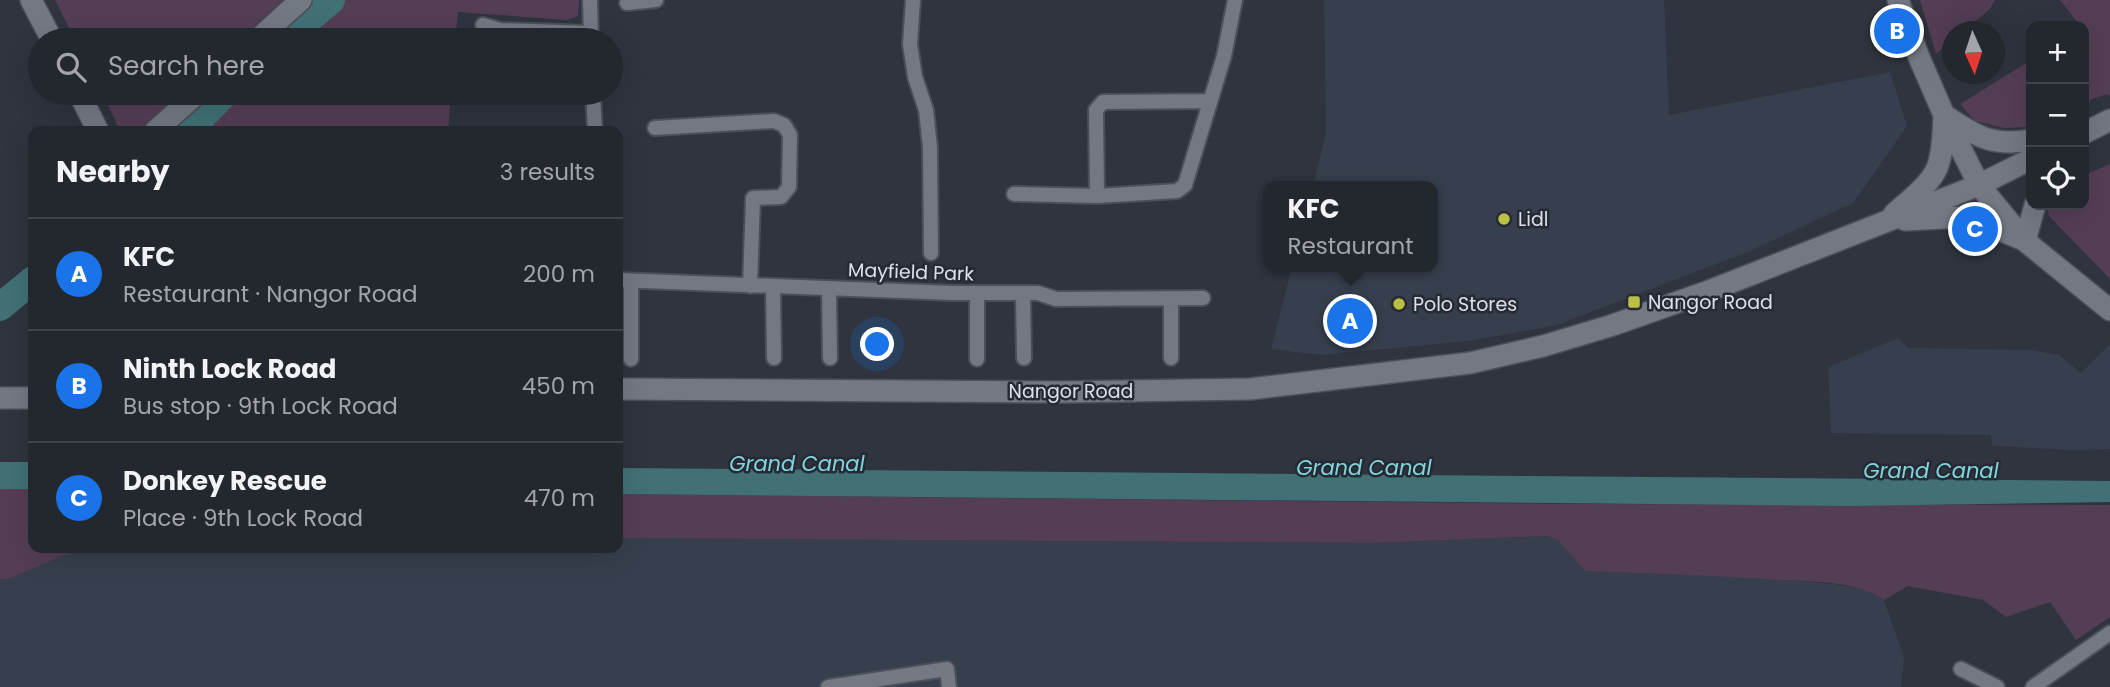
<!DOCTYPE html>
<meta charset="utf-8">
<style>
:root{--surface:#23272e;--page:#2f333a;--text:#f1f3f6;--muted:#a3a5aa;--line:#40444a;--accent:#1a73e8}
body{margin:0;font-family:Poppins,sans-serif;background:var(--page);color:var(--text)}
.controls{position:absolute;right:21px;top:21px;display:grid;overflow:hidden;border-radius:14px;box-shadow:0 7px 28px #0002}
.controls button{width:63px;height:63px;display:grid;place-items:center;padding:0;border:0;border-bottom:2px solid var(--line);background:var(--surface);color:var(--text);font:35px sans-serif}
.compass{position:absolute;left:1942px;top:21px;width:63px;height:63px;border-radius:50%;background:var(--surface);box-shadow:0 7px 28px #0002;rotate:177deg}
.you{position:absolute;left:878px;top:345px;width:24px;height:24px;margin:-18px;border:5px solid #fff;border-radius:50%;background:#1a73e8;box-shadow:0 0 0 10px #1a73e833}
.badge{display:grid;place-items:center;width:46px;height:46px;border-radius:50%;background:var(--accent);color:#fff;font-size:23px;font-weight:700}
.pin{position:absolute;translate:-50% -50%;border:4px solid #fff;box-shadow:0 2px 7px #0006}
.popup{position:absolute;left:1263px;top:181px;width:175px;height:91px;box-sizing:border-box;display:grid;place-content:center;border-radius:14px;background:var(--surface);filter:drop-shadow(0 2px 5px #0005);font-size:23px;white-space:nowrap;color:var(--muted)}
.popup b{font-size:26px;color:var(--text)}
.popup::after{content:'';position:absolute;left:50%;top:100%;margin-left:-14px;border:14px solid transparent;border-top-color:var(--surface)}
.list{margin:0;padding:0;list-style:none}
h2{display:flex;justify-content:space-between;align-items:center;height:91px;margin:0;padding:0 28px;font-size:30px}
h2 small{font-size:23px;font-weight:400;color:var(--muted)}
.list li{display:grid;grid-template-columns:46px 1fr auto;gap:21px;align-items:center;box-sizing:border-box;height:112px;padding:0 28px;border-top:2px solid var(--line)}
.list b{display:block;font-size:26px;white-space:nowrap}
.list p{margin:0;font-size:23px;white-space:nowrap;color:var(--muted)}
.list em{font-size:23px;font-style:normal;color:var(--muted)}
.icon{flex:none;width:38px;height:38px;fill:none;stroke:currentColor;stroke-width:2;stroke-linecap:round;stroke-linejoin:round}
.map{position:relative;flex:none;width:2110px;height:687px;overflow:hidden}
.search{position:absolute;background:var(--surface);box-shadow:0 7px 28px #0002;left:28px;top:28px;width:595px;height:77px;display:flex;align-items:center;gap:18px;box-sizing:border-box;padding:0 24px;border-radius:38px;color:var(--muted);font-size:26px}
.panel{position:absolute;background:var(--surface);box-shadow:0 7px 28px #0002;left:28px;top:126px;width:595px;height:427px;border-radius:14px}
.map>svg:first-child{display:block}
.built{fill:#373f4e}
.green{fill:#543e56}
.water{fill:#417175}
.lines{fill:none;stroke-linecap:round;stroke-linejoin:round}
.river{stroke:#417175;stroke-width:28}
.street-casing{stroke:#4b4f57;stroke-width:18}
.secondary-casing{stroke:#4b4f57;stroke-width:24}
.street{stroke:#737883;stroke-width:14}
.secondary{stroke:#737883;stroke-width:21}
.poi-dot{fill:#bac045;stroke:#262a34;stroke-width:2.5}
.labels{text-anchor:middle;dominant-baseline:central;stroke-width:5;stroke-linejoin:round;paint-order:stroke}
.poi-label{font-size:19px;fill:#dde0e6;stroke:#262a34;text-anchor:start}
.street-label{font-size:19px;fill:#dde0e6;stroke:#262a34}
.water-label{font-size:21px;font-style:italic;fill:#82d6dd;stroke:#262a34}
</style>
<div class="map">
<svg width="2110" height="687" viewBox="0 0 2110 687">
<rect width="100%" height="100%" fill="#2f343e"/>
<path class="built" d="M1324,0H1664L1669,115L1890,72L1907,126L1853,203L1750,251L1557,325L1469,341L1321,355L1271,349L1292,267H1432V186H1313L1326,133Z
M1898,338L1908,348L2030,350L2059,355L2081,373L2110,344V449L2076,450L1992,446L1991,435L1831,433L1828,367Z
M1547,536L1558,540L1585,571L1730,576L1834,584L1860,588L1875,594L1884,600L1904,657L1901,687H0V579H8L81,548H618V538L1376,543Z"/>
<path class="green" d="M55,0H283L239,40H75Z
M338,0H579L578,16L567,20L458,12L455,40H291Z
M1920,0H1995L1989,10L1964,31L1952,32V41L1936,54Z
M2060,0H2110V96L2107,94L2090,100L2089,106L2084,108V26H2080Z
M2031,60V127L2004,128L1975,121L1960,104Z
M102,93H181L138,131H120Z
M232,93H451L448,131H198Z
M2110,164V279L2049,216L2047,205H2084V175Z
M0,489H33V548H81L8,579H0Z
M618,494L1569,504L2110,505V617L2076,640L2050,602L2006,617L1983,600L1908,586L1884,600C1855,580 1814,582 1779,580C1715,575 1650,574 1585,571L1558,540L1547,536L1376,543L618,538Z"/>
<path class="water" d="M0,462H33V489H0Z
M618,468L2110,481V502L1849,506L618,494Z"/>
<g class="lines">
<path class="river" d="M284,40L331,0
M188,131L225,93
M0,307L33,280"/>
<g class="street-casing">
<path id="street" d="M590,0L591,40
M913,0L910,44L915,77L926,110L930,147L931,253
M627,3L656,0
M483,25L500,30L591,33
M593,93L595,131
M655,128L774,121L784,125L790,135L789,187L781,197L753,198L750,286
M1014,194L1097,196L1177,191L1185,185L1224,56L1235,0
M1097,196L1096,110L1103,102L1210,101
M618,280L952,293H1038L1056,299L1203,298
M631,281V359
M773,287L774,358
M829,289L830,358
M1023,293L1024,358
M977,294V359
M1171,298V358
M1961,669L1997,687
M828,687L947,669L949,687
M2033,687L2110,633"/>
</g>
<g class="secondary-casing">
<path id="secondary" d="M31,0L52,40
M1898,0L1918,55L1944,115L1979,185L2025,241L2110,310
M257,40L301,0
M79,93L98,131
M1944,115C1976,136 1992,147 2031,140
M155,131L198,93
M2084,133L2110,120
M1894,214C1908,201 1929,186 1937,168C1943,153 1943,134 1944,117
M1905,220L1962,217L1993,227L2019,238
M2025,241L2035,205
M618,389L1064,392L1250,389L1470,363L1543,346L1613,325L1709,291L1979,185L2031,159
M0,398H33"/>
</g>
<use href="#street" class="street"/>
<use href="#secondary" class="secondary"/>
</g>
<g class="poi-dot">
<circle cx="1504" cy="219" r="7"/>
<rect x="1627" y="295" width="14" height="14" rx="3.5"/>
<circle cx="1399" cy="304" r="7"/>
</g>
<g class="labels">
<g class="poi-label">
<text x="1518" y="219">Lidl</text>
<text x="1648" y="302">Nangor Road</text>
<text x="1413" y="304">Polo Stores</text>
</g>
<g class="street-label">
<text transform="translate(911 272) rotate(2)">Mayfield Park</text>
<text x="1071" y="391">Nangor Road</text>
</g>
<g class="water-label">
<text x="797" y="463">Grand Canal</text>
<text x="1364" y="467">Grand Canal</text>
<text x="1931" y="470">Grand Canal</text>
</g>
</g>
</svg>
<div class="controls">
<button>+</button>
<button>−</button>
<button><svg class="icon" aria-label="locate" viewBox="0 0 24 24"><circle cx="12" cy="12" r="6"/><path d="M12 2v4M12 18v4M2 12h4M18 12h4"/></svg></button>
</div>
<svg class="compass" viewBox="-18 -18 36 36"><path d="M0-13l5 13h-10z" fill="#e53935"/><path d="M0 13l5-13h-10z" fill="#a3a5aa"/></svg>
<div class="you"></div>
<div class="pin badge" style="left:1350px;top:321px">A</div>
<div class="popup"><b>KFC</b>Restaurant</div>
<div class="pin badge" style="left:1897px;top:31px">B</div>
<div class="pin badge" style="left:1975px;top:229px">C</div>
<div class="search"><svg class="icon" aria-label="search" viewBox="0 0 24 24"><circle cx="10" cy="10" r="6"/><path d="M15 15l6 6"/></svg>Search here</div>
<section class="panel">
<h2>Nearby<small>3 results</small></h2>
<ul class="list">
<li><span class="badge">A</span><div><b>KFC</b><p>Restaurant · Nangor Road</p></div><em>200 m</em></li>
<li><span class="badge">B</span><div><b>Ninth Lock Road</b><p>Bus stop · 9th Lock Road</p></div><em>450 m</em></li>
<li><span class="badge">C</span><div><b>Donkey Rescue</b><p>Place · 9th Lock Road</p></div><em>470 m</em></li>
</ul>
</section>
</div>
